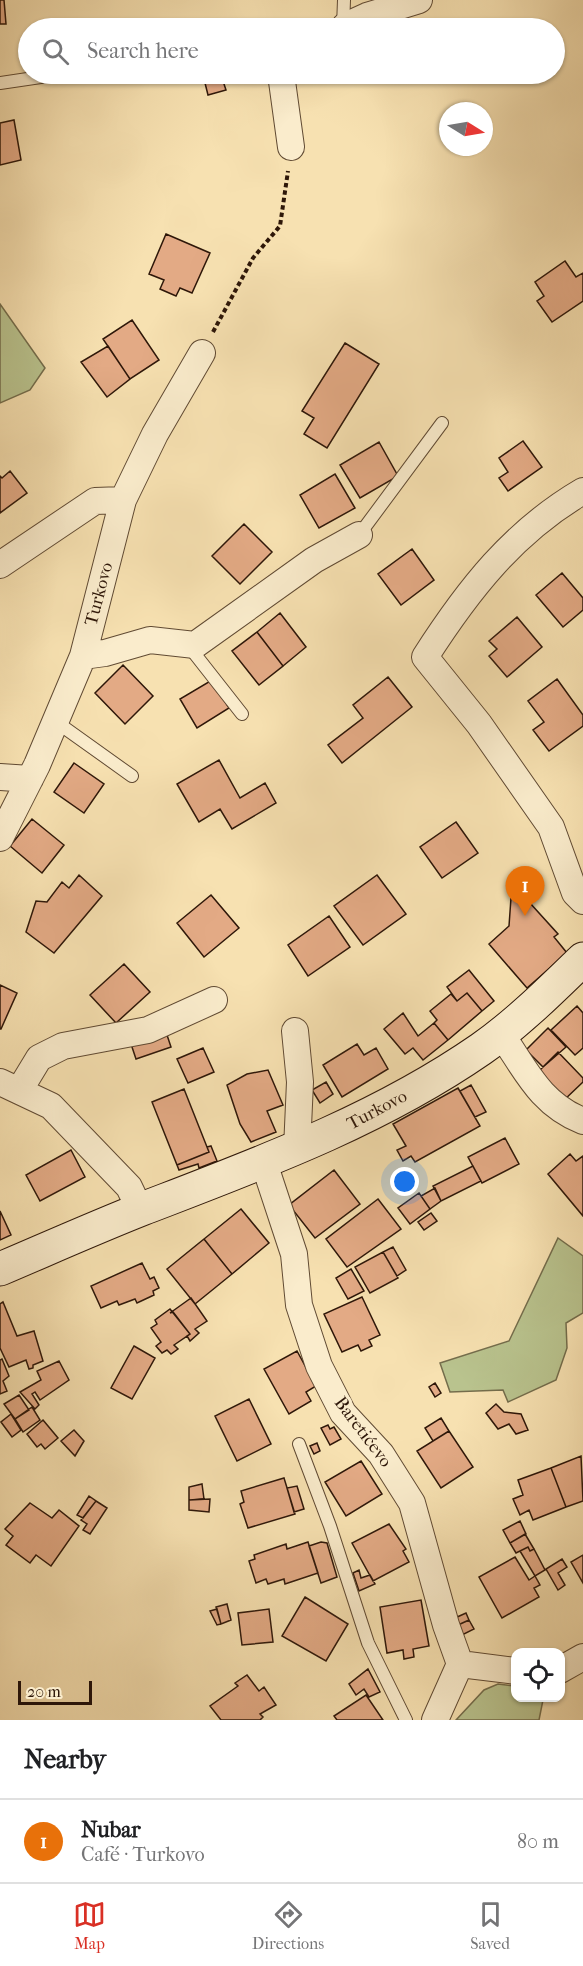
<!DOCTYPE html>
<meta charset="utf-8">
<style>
:root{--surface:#fff;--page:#f2f2f2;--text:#202124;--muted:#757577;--line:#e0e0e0;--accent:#d93025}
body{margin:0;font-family:"IM FELL French Canon",serif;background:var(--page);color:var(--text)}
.controls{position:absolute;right:18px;bottom:18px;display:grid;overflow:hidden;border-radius:12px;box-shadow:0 2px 4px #0004}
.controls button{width:54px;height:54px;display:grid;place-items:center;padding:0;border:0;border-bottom:2px solid var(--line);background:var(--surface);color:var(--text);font:30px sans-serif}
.compass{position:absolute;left:439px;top:102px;width:54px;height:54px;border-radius:50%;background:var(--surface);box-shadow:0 2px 4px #0004;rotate:101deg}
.scale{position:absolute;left:18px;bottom:15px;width:74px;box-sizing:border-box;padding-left:6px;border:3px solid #2e1709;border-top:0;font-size:16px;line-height:21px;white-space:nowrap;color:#2e1709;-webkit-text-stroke:4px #faeccc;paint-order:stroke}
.you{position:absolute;left:405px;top:1182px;width:21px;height:21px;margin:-15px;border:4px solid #fff;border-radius:50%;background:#1a73e8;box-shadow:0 0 0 9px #1a73e833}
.badge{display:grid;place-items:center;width:39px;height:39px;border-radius:50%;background:var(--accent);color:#fff;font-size:20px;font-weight:700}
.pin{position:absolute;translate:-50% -50px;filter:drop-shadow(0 2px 3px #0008)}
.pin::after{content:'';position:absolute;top:32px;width:21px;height:18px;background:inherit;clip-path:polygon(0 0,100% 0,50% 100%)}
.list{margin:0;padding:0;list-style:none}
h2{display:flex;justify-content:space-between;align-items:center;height:78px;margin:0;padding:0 24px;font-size:26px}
h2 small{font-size:20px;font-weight:400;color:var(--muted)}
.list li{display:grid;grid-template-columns:39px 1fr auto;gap:18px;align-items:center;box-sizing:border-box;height:84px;padding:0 24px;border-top:2px solid var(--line)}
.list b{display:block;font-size:22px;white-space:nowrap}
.list p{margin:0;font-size:20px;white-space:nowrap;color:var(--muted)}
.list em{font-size:20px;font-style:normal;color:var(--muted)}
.icon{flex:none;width:33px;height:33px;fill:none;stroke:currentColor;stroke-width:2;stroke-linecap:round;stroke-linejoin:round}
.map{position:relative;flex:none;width:583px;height:1720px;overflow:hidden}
.search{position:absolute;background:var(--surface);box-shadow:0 2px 4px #0004;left:18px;right:18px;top:18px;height:66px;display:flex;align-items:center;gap:15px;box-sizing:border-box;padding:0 21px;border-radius:33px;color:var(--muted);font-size:22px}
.sheet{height:162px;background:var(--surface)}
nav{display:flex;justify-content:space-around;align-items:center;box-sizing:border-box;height:84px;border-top:2px solid var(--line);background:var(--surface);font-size:16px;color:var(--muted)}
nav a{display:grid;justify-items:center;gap:3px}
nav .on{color:var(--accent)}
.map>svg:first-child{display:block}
.green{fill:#b9c38e;stroke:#746d4c;stroke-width:1.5}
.building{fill:#e3aa85;stroke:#2e1709;stroke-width:1.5}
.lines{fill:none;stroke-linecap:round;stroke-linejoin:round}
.service-casing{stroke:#604a33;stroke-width:14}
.minor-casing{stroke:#604a33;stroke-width:28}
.secondary-casing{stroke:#2e1709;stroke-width:35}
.path{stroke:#2e1709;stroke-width:4;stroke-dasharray:4.5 3;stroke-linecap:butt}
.service{stroke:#faeccc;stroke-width:12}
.minor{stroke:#faeccc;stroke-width:26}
.secondary{stroke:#faeccc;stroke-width:33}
.labels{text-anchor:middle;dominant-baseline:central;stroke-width:6;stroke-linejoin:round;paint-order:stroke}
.street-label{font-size:18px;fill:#2e1709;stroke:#faeccc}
</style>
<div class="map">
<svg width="583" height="1720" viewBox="0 0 583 1720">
<rect width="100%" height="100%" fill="#f7e1b1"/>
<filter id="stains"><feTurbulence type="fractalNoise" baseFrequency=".00333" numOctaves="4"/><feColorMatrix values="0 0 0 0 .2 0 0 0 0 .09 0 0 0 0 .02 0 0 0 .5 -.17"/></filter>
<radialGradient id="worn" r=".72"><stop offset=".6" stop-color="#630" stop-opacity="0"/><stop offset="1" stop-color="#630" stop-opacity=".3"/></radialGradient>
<path class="green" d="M0,304L45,368L30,390L0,403Z
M558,1238L583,1256V1313L566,1323L567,1348L556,1380L508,1402L503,1390L450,1392L440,1363L509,1341Z
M498,1684L515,1686L516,1698H538L543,1700L539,1720H456L484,1690Z"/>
<path class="building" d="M0,0H4L6,24H0Z
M222,78L226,90L208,95L205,83Z
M14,120L21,160L0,165V123Z
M166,234L210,253L192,293L180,288L176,296L160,289L164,280L149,274Z
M565,261L576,277L583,273V301L552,322L537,301L544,296L535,282Z
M132,320L159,360L130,379L103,339Z
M345,343L379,364L327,448L304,434L314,418L302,411Z
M108,346L130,379L107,397L81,362Z
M523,441L542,467L508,491L499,478L508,472L499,458Z
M379,442L398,476L360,498L340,465Z
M10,471L27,493L0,513V476L2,478Z
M335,474L355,508L319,528L300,495Z
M244,524L272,552L240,584L212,556Z
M412,549L434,580L401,605L378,574Z
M562,573L583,598V610L563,627L536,595Z
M280,613L306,647L283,666L257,632Z
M517,617L542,647L507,677L489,656L497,649L489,641Z
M257,632L283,666L259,685L232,651Z
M123,665L153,696L125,724L95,693Z
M388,677L412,707L342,763L328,745L363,718L353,705Z
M557,679L583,715V726L549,751L533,730L544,722L528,701Z
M212,680L229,708L197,728L180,699Z
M219,760L240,798L265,783L276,803L232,829L220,809L199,822L177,784Z
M74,763L104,784L84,813L54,792Z
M32,819L64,845L42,873L10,846Z
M456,822L478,853L442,878L420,847Z
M79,875L102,896L54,953L26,932L36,901L47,902L62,882L69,888Z
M377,875L406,914L363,945L334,906Z
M520,892L558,934L554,937L567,953L527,988L489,944L509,926L511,898L515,893Z
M211,895L239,928L204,957L177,923Z
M329,916L350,947L308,976L288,945Z
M124,964L150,992L116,1023L90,995Z
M469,970L494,1001L482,1011L467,993L457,1001L447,987Z
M0,985L17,993L1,1029H0Z
M467,993L482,1011L448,1040L434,1023L437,1020L430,1011L451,994L457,1001Z
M577,1006L583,1013V1048L575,1055L551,1030Z
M403,1013L418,1036L434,1023L448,1040L423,1060L413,1048L405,1054L384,1029Z
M548,1028L566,1047L543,1067L526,1050Z
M165,1029L171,1047L136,1059L130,1041Z
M357,1044L364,1055L376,1048L388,1069L342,1097L323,1065Z
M203,1048L214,1072L188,1083L177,1059Z
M558,1052L583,1078V1082L562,1102L535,1075Z
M268,1070L283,1105L267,1111L276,1132L251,1142L240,1124L227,1085L247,1074Z
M326,1082L333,1094L320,1103L312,1090Z
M471,1085L486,1112L475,1117L460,1091Z
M458,1088L480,1126L415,1162L411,1156L403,1161L397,1150L406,1146L393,1124Z
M184,1089L209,1152L177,1165L152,1102Z
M505,1138L519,1164L482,1183L468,1157Z
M211,1146L217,1161L199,1168L198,1164L179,1170L177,1165L209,1152L207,1147Z
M71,1150L85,1177L40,1201L26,1175Z
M570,1154L576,1161L583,1156V1216L548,1174Z
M473,1166L481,1181L441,1201L433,1186Z
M334,1170L360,1204L315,1238L289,1205Z
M435,1188L441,1201L430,1209L421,1196Z
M419,1193L430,1209L410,1224L398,1208Z
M378,1199L401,1229L347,1267L326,1239Z
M241,1209L269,1243L232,1274L204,1239Z
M0,1211L11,1235L0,1240Z
M431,1213L437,1221L424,1230L418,1222Z
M204,1239L232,1274L195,1304L167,1269Z
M393,1247L406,1270L397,1276L383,1252Z
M383,1252L398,1278L370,1293L355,1267Z
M142,1263L150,1279L154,1277L159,1288L153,1291L154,1295L137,1303L135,1299L119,1305L117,1301L101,1308L91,1286Z
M351,1269L364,1291L348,1299L336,1278Z
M362,1297L380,1335L369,1340L372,1346L361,1351L358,1345L342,1352L324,1314Z
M191,1298L207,1321L195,1329L199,1333L190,1341L187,1336L190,1334L173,1312L170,1313Z
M3,1302L17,1336L34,1331L43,1361L33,1365V1368L29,1369L26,1360L9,1367L0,1348V1304Z
M170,1309L190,1334L174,1345L178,1349L171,1354L167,1350L162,1353L156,1346L161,1342L151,1328L157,1324L155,1320Z
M134,1346L155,1358L132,1399L111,1388Z
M297,1351L316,1386L306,1392L311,1401L289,1414L264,1369Z
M2,1359L9,1376L3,1381L7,1391L0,1394V1360Z
M59,1361L69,1380L40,1400L35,1392L32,1394L39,1405L35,1409L20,1392L41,1380L37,1371Z
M435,1383L441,1393L435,1397L429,1387Z
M19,1395L29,1410L15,1419L4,1404Z
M249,1399L271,1444L237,1461L215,1416Z
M496,1404L504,1412L521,1414L528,1430L516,1434L509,1424L498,1429L486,1413Z
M32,1407L40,1420L23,1432L15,1419Z
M11,1414L21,1430L12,1437L1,1422Z
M441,1418L449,1431L433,1441L425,1428Z
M43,1420L58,1438L45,1449L41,1444L37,1447L27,1434Z
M328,1425L330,1429L334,1427L341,1439L330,1445L321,1428Z
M74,1430L84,1441L75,1456L61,1441Z
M449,1431L473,1467L441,1488L417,1451Z
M317,1443L320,1451L314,1454L310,1446Z
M581,1456L583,1501L566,1507L551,1468Z
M361,1461L382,1494L346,1516L325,1482Z
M551,1468L566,1507L533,1520L529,1510L520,1515L513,1499L523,1495L518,1480Z
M284,1478L295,1514L248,1528L240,1504L244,1502L241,1491Z
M202,1484L204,1499L189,1500V1487Z
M297,1486L304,1509L294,1512L287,1488Z
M89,1496L96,1501L83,1518L77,1515Z
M210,1499L209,1512L189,1510V1500Z
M96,1501L107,1508L90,1534L83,1530L87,1524L81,1520Z
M30,1503L52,1518L59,1510L79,1526L51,1566L36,1555L30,1563L6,1545L13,1536L5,1529Z
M520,1521L526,1534L510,1543L503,1530Z
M389,1524L406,1549L403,1551L409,1562L373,1581L352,1543Z
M525,1534L534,1549L530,1551L528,1547L516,1553L510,1543Z
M308,1542L318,1573L285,1584L284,1579L268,1584L266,1579L256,1583L249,1561L255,1559L254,1555L286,1544L287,1549Z
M321,1542L327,1543L337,1577L321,1583L309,1546Z
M528,1547L530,1551L534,1549L545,1570L535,1576L520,1551Z
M583,1555V1583L571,1562Z
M515,1557L529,1580L535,1576L540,1585L534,1588L539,1597L502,1618L479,1577Z
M562,1559L567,1567L558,1573L565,1585L558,1590L546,1569Z
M359,1570L361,1578L370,1575L375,1584L359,1591L353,1573Z
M305,1597L348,1624L326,1661L282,1636Z
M421,1600L429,1646L413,1649L414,1657L404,1659L403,1650L387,1653L380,1607Z
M227,1604L231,1620L221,1624L216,1607Z
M217,1609L221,1624L217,1625L210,1611Z
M269,1609L273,1642L242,1645L238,1613Z
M466,1613L469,1620L458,1625L455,1618Z
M469,1620L474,1629L462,1635L458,1625Z
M368,1669L380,1692L369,1697L364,1689L356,1695L349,1684Z
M247,1675L259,1691L264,1687L276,1705L260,1714L263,1717L260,1720H221L210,1706L238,1686L235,1683Z
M366,1695L383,1720H337L334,1716Z"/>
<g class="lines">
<g class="service-casing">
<path id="service" d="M343,27L344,0
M0,83L61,74
M359,535L442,423
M187,644L242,714
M55,721L132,776
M299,1444L330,1526L368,1643L406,1720"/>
</g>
<g class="minor-casing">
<path id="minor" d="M345,26L367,16L419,0
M281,74L291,147
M583,491C513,532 468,590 425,657L479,724L551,827L575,893L583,901
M0,565L95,501L123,500
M83,656L105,653L150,640L195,645L314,560L359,535
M0,777L30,779
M0,838L37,765L83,656L123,500L155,434L202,353
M295,1031L300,1082L297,1149
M501,1034C526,1070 540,1104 583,1121
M0,1082L51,1106L129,1187L140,1210
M19,1091L39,1058L63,1046L148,1030L214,1000
M264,1163L294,1254L299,1305L319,1366L343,1413L381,1454L412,1503L446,1625L460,1664L516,1671
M560,1670L583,1657
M435,1720L460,1664"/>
</g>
<g class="secondary-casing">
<path id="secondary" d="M0,1269C47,1249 94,1228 142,1209C259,1164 377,1121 481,1049C518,1023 551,990 583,959"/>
</g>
<path class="path" d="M213,332L253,258L280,226L288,171"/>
<use href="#service" class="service"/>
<use href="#minor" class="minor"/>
<use href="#secondary" class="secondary"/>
</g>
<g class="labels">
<g class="street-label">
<text transform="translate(99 594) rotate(-75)">Turkovo</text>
<text transform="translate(377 1110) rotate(-28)">Turkovo</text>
<text transform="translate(363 1432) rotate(53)">Baretićevo</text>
</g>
</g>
<rect width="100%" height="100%" filter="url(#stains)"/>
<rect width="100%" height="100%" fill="url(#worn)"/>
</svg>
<div class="controls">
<button><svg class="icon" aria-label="locate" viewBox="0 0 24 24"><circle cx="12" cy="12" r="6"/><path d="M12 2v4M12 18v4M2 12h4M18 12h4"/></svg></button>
</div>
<svg class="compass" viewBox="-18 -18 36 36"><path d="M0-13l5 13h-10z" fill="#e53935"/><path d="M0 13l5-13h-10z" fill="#757577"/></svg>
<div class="scale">20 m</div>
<div class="you"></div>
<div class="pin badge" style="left:525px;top:916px;background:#e8710a">1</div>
<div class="search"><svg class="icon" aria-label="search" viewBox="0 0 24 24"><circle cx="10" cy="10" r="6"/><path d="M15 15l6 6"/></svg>Search here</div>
</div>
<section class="sheet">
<h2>Nearby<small></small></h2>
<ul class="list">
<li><span class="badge" style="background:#e8710a">1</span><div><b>Nubar</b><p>Café · Turkovo</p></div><em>80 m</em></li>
</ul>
</section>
<nav>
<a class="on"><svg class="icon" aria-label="map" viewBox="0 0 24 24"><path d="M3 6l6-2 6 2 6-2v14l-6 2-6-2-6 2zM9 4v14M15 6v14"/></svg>Map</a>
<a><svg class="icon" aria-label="directions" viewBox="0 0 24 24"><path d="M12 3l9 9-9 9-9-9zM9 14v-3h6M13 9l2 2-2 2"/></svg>Directions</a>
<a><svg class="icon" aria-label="saved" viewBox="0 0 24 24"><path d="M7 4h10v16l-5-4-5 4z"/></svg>Saved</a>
</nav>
